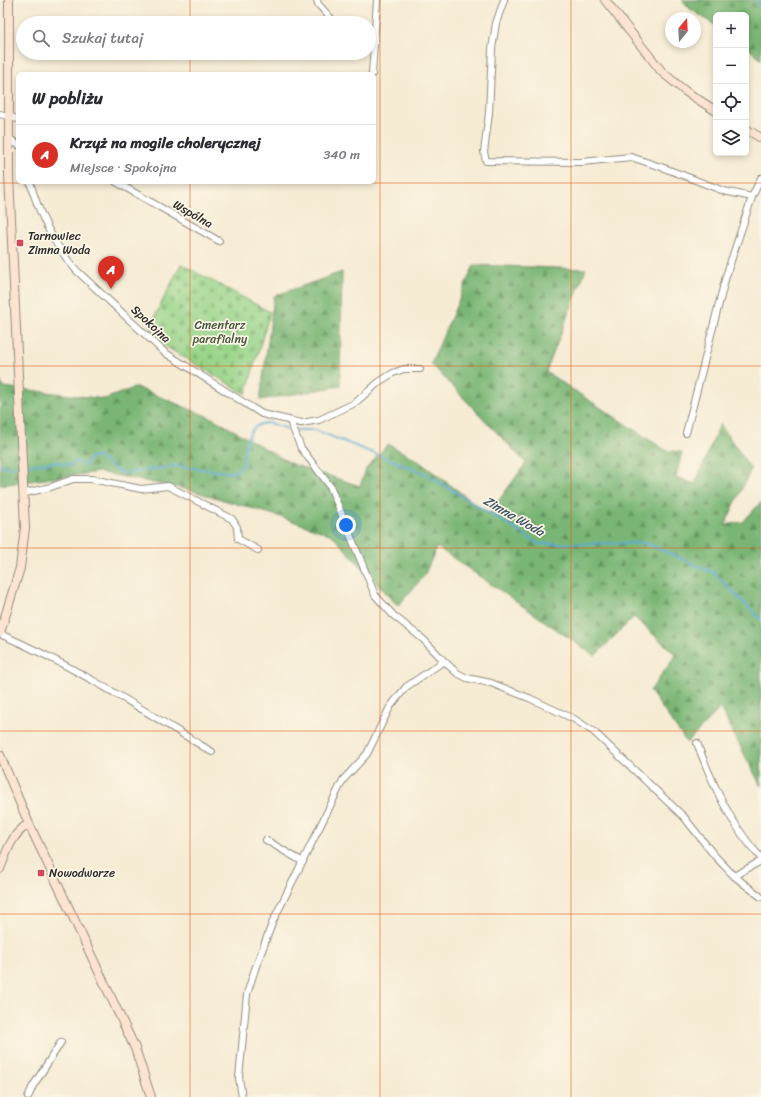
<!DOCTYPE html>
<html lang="pl">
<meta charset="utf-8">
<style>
:root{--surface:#fff;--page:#f7f7f7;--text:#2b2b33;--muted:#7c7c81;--line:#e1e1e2;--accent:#d93025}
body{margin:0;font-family:Sriracha,sans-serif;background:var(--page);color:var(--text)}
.controls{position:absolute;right:12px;top:12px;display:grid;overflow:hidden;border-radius:6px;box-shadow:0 2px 6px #0003}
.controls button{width:36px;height:36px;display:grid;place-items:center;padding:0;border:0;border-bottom:1px solid var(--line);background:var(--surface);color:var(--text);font:20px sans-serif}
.compass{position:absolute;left:665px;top:12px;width:36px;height:36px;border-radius:50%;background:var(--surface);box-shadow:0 2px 6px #0003;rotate:18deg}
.you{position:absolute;left:346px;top:525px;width:14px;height:14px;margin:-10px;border:3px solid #fff;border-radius:50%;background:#1a73e8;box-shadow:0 0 0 6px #1a73e833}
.badge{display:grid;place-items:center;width:26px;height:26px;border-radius:50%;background:var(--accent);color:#fff;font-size:13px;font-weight:700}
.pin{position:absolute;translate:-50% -33px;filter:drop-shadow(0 1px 2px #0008)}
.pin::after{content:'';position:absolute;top:21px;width:14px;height:12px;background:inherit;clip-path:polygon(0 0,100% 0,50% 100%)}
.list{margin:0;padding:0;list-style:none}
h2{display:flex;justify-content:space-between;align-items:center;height:52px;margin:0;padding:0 16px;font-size:17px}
h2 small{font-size:13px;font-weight:400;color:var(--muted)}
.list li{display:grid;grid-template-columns:26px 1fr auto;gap:12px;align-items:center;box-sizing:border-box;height:60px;padding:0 16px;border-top:1px solid var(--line)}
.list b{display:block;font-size:15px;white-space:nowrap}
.list p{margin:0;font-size:13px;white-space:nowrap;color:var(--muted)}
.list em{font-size:13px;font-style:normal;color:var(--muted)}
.icon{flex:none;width:22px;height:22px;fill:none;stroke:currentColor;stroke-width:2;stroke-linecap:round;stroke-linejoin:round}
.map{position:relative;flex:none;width:761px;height:1097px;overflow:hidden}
.search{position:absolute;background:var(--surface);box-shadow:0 2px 6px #0003;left:16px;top:16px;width:360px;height:44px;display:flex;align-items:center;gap:10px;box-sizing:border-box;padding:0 14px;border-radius:22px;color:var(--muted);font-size:15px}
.panel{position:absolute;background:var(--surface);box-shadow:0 2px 6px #0003;left:16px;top:72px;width:360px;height:112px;border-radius:6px}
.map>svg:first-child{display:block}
.forest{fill:url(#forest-firs);stroke:#527050}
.cemetery{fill:url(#cemetery-stones);stroke:#61805a}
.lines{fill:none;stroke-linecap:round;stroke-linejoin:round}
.stream{stroke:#5daad6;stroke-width:2}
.street-casing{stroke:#908b7f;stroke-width:8}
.secondary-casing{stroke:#908b7f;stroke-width:10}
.street{stroke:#fff;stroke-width:6}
.secondary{stroke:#fde4d1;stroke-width:8}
.grid{fill:none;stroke:#e8590c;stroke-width:1;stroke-opacity:0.55}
.poi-dot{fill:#d1495b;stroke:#fcf5e5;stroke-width:1.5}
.labels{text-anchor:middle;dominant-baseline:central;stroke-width:3.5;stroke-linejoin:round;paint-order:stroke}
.street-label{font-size:12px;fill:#2b2b2b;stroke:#fcf5e5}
.poi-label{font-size:12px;fill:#2b2b2b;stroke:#fcf5e5;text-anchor:start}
.park-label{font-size:12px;fill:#465542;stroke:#fcf5e5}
.water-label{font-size:13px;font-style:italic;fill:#3c5767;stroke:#fcf5e5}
</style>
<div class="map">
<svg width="761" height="1097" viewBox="0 0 761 1097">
<defs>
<pattern id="forest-firs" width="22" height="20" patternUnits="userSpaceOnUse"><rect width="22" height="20" fill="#79b674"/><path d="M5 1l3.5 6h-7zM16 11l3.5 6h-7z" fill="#63945f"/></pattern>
<pattern id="cemetery-stones" width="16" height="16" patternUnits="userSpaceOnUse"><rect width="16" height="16" fill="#97d488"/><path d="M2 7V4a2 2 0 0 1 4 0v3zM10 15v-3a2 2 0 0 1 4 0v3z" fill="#82b676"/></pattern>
</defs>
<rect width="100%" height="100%" fill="#fcf5e5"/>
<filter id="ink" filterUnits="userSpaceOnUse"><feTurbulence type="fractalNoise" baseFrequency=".025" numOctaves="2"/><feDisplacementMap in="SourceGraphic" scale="8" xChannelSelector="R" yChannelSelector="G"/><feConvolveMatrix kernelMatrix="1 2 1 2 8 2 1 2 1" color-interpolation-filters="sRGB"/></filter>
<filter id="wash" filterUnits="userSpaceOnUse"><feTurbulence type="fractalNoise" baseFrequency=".012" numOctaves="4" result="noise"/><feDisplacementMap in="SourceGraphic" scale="16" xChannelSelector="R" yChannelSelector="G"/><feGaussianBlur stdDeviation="0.9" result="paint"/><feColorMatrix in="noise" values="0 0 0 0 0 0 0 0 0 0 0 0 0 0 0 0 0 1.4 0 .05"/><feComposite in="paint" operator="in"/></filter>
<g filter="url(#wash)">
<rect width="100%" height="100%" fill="#f6ebd3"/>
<path class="forest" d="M682,0H761V60L746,46V15H716V26L690,9Z
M474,265L586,269L546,372L665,450L682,452L676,477L695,484L720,424L751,469L725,525L743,522L761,502V786L720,708L687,743L650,691L676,655L634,617L595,656L437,547L424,576L398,606L332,535L278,516L186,489L98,472L0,485V380L3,387L105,399L136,387L214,419L292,464L360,486L366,469L388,444L417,460L489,514L526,463L431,364Z
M342,272L340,386L260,400L274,296Z"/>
<path class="cemetery" d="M181,264L270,312L246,394L163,345L150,326Z"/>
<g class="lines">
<path class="stream" d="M757,0L761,8
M297,430H315L426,474L539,544L646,543L714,573L761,620
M0,463L4,467L20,466
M25,465L57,462L71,465L76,461L85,466L91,457H98L117,471L125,473L176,466L233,473L243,465C245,449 245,424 267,423C273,423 282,427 288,429"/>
</g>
</g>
<g filter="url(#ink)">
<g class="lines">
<g class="street-casing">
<path id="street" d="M317,0L318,4L335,23
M504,0L496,23L492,49L489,113L484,152L486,161L582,162L631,157L664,168L724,191L752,197
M372,74L377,0
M0,114L18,119
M9,138L18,145
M30,182C39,214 54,245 76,270L164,352L262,414L301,423L319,420L355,403L379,382L393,373L404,369H420
M116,182L219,241
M290,421L301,448L330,486L375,595L393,615L424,640L444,661
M686,433L726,276L752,197L761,178
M25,493L51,487L73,479H92L141,489L168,486L232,519L237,527L238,539L258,550
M0,634C75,666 143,710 212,752
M697,743C713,785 730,824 761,858
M266,840L303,862
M734,876L761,861
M28,1097L33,1086L61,1042
M242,1097L239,1078L247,994L255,969L273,921L343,780L367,754L390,707L406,687L444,661L457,673L467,678L491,683L529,698L574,719L594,732L684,817L714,855L734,876L761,897"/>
</g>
<g class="secondary-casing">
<path id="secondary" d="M605,0L662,72L685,91L716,111
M746,129L761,138
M0,633L20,568L25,528L9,175V0
M0,755L29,824L135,1048L151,1097
M0,869C7,851 12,833 29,824"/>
</g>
<use href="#street" class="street"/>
<use href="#secondary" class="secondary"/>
</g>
</g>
<path class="grid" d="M190,0V23M380,0V1097M571,0V1097M190,53V74M190,182V1097M0,183H761M0,366H761M0,548H761M0,731H761M0,914H761"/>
<g class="poi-dot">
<rect x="16" y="239" width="8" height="8" rx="2"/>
<rect x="37" y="869" width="8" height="8" rx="2"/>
</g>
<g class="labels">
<g class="street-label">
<text transform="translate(193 214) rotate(30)">Wspólna</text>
<text transform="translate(151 324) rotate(43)">Spokojna</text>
</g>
<g class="poi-label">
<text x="28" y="236">Tarnowiec<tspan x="28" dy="14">Zimna Woda</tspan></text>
<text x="49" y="873">Nowodworze</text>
</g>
<g class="park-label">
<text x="220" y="325">Cmentarz<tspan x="220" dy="14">parafialny</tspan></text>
</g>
<g class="water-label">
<text transform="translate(514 516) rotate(30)">Zimna Woda</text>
</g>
</g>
</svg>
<div class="controls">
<button>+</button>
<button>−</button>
<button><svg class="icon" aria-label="locate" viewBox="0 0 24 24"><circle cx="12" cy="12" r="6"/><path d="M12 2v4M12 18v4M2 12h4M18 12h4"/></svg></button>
<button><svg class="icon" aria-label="layers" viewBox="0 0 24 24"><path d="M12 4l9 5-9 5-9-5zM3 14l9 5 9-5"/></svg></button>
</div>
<svg class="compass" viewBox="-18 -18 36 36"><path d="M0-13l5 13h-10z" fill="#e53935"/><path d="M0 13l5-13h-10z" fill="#7c7c81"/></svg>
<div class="you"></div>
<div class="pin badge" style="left:111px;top:289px">A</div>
<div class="search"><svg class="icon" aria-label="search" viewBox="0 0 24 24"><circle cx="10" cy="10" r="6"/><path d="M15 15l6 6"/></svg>Szukaj tutaj</div>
<section class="panel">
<h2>W pobliżu<small></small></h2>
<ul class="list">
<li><span class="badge">A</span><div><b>Krzyż na mogile cholerycznej</b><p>Miejsce · Spokojna</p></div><em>340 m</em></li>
</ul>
</section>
</div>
